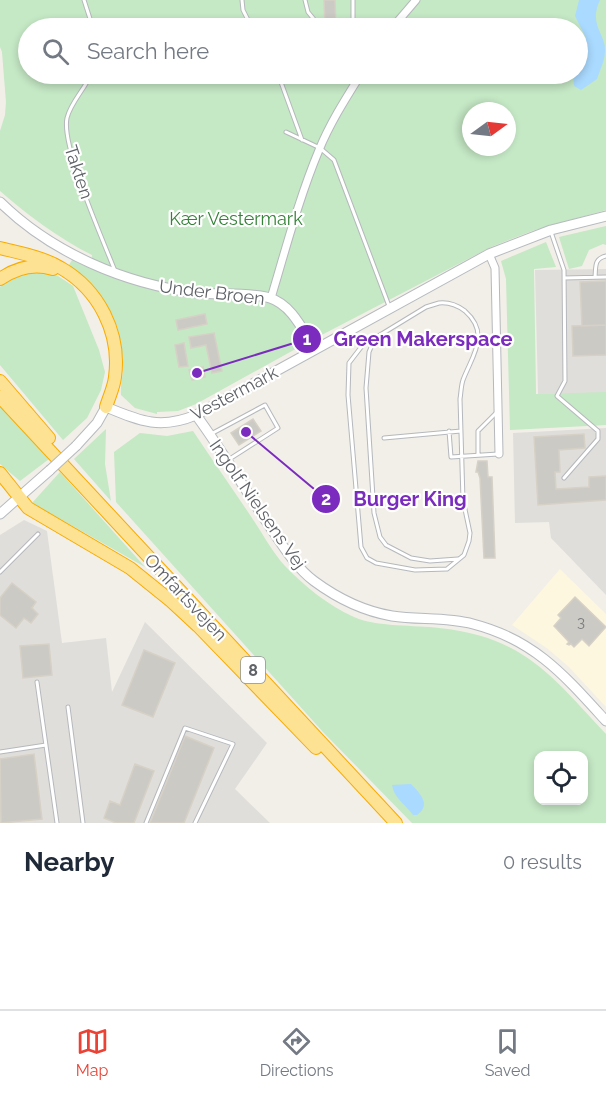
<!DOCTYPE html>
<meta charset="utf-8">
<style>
:root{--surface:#fff;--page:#f2f2f3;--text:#1f2937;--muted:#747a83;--line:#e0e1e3;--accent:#ea4335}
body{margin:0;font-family:Raleway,sans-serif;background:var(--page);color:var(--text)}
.controls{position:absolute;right:18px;bottom:18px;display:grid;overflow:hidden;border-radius:12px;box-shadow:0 3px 9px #0003}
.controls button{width:54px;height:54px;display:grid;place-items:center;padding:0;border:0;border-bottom:2px solid var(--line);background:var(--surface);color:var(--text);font:30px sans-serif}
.compass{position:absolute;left:462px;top:102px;width:54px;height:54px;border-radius:50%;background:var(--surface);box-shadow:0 3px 9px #0003;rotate:75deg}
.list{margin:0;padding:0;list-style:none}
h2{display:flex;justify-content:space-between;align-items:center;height:78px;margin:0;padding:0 24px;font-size:26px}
h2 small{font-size:20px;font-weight:400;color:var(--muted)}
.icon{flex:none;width:33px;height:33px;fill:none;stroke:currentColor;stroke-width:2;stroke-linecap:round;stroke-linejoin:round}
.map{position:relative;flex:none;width:606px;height:823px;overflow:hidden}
.search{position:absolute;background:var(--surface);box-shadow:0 3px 9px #0003;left:18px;right:18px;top:18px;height:66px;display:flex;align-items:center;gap:15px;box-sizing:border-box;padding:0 21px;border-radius:33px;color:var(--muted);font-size:22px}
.sheet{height:186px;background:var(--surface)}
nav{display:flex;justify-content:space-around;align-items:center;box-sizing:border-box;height:84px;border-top:2px solid var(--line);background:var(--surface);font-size:16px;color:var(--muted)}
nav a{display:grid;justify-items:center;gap:3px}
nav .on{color:var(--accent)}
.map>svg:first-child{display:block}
.commercial{fill:#fef7e0}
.industrial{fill:#e0deda}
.green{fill:#c5e8c5;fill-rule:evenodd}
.water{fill:#aadaff}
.building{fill:#cccac5;stroke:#d6d1c6;stroke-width:1.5}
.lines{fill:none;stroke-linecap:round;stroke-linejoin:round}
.lane-casing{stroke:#b5b8bc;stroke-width:5}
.street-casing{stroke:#b5b8bc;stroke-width:9}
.secondary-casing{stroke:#b6babf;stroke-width:11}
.highway-casing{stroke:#f9ab00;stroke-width:14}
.lane{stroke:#fff;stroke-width:3}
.street{stroke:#fff;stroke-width:7}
.secondary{stroke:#fff;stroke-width:9}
.highway{stroke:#fde293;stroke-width:12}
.secondary-bridge-casing{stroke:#b6babf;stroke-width:11;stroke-linecap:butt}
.secondary-bridge{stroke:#fff;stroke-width:9}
.labels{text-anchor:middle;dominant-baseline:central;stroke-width:4.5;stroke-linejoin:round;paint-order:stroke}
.number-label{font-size:15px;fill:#7a7d7f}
.shield{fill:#fff;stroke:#8f9295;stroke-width:1.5}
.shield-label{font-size:16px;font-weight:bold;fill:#5f6368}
.street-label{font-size:18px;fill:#5f6368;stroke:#fff}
.park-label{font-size:18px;fill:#348238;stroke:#fff}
.leader{fill:none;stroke:#7b2cbf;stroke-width:2}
.callout-dot{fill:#7b2cbf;stroke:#fff;stroke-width:2}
.mark-label{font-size:18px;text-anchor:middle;font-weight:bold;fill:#fff}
.callout-label{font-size:20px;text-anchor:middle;font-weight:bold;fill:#7b2cbf;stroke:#fff;stroke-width:4.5;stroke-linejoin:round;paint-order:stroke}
</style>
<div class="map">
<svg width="606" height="823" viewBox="0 0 606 823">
<rect width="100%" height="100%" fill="#f1efe8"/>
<path class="commercial" d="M560,569L606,614V707L569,667L548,649L512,625Z"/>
<path class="industrial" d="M606,269V393L538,394L535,270Z
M606,428V595L551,538L549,522L515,523L513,433Z
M24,520L47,531L62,643L106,638L112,692L145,622L267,743L235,789L270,823H0V535Z"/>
<path class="green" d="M0,0H606V210L532,231L491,247L310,341L196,404L178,411L157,412V414L135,408L121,395C120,386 123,377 123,368C122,319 106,295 69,265L72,260L91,269L92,255C58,238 29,216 0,191V131L5,115L6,102L2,52L0,47ZM28,28H578V74H28ZM471,111H507V147H471Z
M606,226V245L603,244L589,250L582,266L569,269L559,237Z
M546,242L556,267L534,269L536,394L606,392V425L510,430L506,279L501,261Z
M33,271L58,276L73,286L99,350L105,372L101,390L87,418L63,440L0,365V287L9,277Z
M0,406L49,459L20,481L0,464Z
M106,429L105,464L111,501L74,459Z
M193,431C213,461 234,491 254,521C264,536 273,553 285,566C304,586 329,606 354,617C375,627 416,625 439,628C524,637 551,675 606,734V823H412L324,733L116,502L114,452L140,433L167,436ZM538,756H584V800H538Z
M60,472L145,567L32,503Z"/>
<path class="water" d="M579,0H600C588,25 606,34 605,51C605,60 600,70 597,79L581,90L574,86L573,74H578V55L586,38L575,16Z
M411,784C421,794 431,805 417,815H413C405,804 394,798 392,785Z"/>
<path class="building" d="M324,0H335L336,28H325Z
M606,281V325L582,326L580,282Z
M205,314L207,324L178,330L176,320Z
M606,325V355L573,356L572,326Z
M214,333L222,371L212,373L206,345L191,348L189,337Z
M184,343L188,366L179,367L175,345Z
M203,367L205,377L192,380L189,370Z
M253,419L261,431L239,445L231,433Z
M584,434L585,448L559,450L560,472H555L556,489L589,487V477L606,476V500L538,505L534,437Z
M478,461H487L488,477H492L495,558H484L480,478L478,472H476Z
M12,583L36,602L32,608L38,614L31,623L24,618L16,628L0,615V598Z
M575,597L606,627L589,646L582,639L574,647L571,644L569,645L567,644L569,642L554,626L561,618L558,615Z
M49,644L52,675L23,678L20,646Z
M144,650L175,663L153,717L122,705Z
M185,736L214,748L184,823H150Z
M34,754L42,819L1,823L0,759Z
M135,764L154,771L134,823H116L104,818L110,801L120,805Z"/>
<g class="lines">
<g class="lane-casing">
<path id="lane" d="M84,0L93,28
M242,0L243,10L252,28
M305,0L308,12L321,28
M353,0V25
M348,28L353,25L357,28
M91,74C85,89 71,102 67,118C61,146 103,240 115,271
M278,74L302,140
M286,132L320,148L334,160L389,306
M551,232L564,270L565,381L557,396L598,431V439L564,478
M595,277C596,266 594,259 606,256
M564,278L606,277
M439,303C449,302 457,305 465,311C491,334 472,356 463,380C461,386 461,393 460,399L463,500L470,533L469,541L464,555L447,569L415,570L376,563L367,558L361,547L348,395L349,363L362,346L426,307Z
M375,338L369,352L366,388L374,513L380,537L386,545L411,558L430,561L458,559
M449,431L451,457L498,454
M211,434L265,405L278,428L228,460
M384,438L461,431
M478,455V431L497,412
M0,572L38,534
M37,682L57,823
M68,707L83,823
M0,752L46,745
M146,823L185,728L233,744L195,823"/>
</g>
<g class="street-casing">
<path id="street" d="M392,28L416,0
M489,254L495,268L499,454
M271,298C286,248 299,198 319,150C330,123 346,98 361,74"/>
</g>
<g class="secondary-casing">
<path id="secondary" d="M0,202C52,253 125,284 197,293C218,295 251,292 270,298C292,305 303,331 315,349
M196,415C221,449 243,486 266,521C280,541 294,566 314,581C337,598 363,611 392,616C418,620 447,617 473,624C535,640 565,676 606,721
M76,446L97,423L106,407C140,421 160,430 196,415L489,254L551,230L606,216
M0,514L50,470"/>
</g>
<g class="highway-casing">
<path id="highway" d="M0,248C20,253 43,257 61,268C99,290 121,333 115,377C114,387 109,397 106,407
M0,279C16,268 34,263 53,269
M0,381L49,438
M0,397L396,823
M0,473L28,508L130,568L171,601L198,626L316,748"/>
</g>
<use href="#lane" class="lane"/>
<use href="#street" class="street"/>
<use href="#secondary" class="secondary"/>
<use href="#highway" class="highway"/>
<g class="secondary-bridge-casing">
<path id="secondary-bridge" d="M50,470L76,446"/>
</g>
<use href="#secondary-bridge" class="secondary-bridge"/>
</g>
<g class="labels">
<g class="number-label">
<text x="581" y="622">3</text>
</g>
<rect class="shield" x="241" y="657" width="24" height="26" rx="4.5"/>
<g class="shield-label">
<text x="253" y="670">8</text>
</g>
<g class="street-label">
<text transform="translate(79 172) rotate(72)">Takten</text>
<text transform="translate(212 292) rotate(7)">Under Broen</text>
<text transform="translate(234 393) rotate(-28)">Vestermark</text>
<text transform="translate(258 504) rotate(55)">Ingolf Nielsens Vej</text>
<text transform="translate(186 597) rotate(47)">Omfartsvejen</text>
</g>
<g class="park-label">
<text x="236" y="218">Kær Vestermark</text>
</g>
</g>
<path class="leader" d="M197 373L307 339M246 432L326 499"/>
<g class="callout-dot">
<circle cx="197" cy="373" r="6"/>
<circle cx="246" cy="432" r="6"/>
<circle cx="307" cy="339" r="15"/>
<circle cx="326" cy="499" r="15"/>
</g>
<g class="mark-label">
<text x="307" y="345">1</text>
<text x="326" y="505">2</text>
</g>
<g class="callout-label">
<text x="423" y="346">Green Makerspace</text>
<text x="410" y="506">Burger King</text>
</g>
</svg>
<div class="controls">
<button><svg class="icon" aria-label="locate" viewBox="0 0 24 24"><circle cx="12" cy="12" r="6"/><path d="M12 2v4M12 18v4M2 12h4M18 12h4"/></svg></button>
</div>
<svg class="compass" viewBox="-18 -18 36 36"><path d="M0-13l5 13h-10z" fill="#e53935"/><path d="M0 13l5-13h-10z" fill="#747a83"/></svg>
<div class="search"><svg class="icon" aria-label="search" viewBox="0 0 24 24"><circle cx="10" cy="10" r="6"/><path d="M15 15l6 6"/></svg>Search here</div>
</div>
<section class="sheet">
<h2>Nearby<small>0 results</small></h2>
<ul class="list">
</ul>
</section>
<nav>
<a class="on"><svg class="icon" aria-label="map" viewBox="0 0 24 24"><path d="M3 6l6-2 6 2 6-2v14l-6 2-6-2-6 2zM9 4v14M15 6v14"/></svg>Map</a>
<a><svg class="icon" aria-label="directions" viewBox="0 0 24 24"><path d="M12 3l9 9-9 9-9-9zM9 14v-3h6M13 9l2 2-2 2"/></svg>Directions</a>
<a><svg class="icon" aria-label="saved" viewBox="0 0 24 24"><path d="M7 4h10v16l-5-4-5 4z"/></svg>Saved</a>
</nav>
